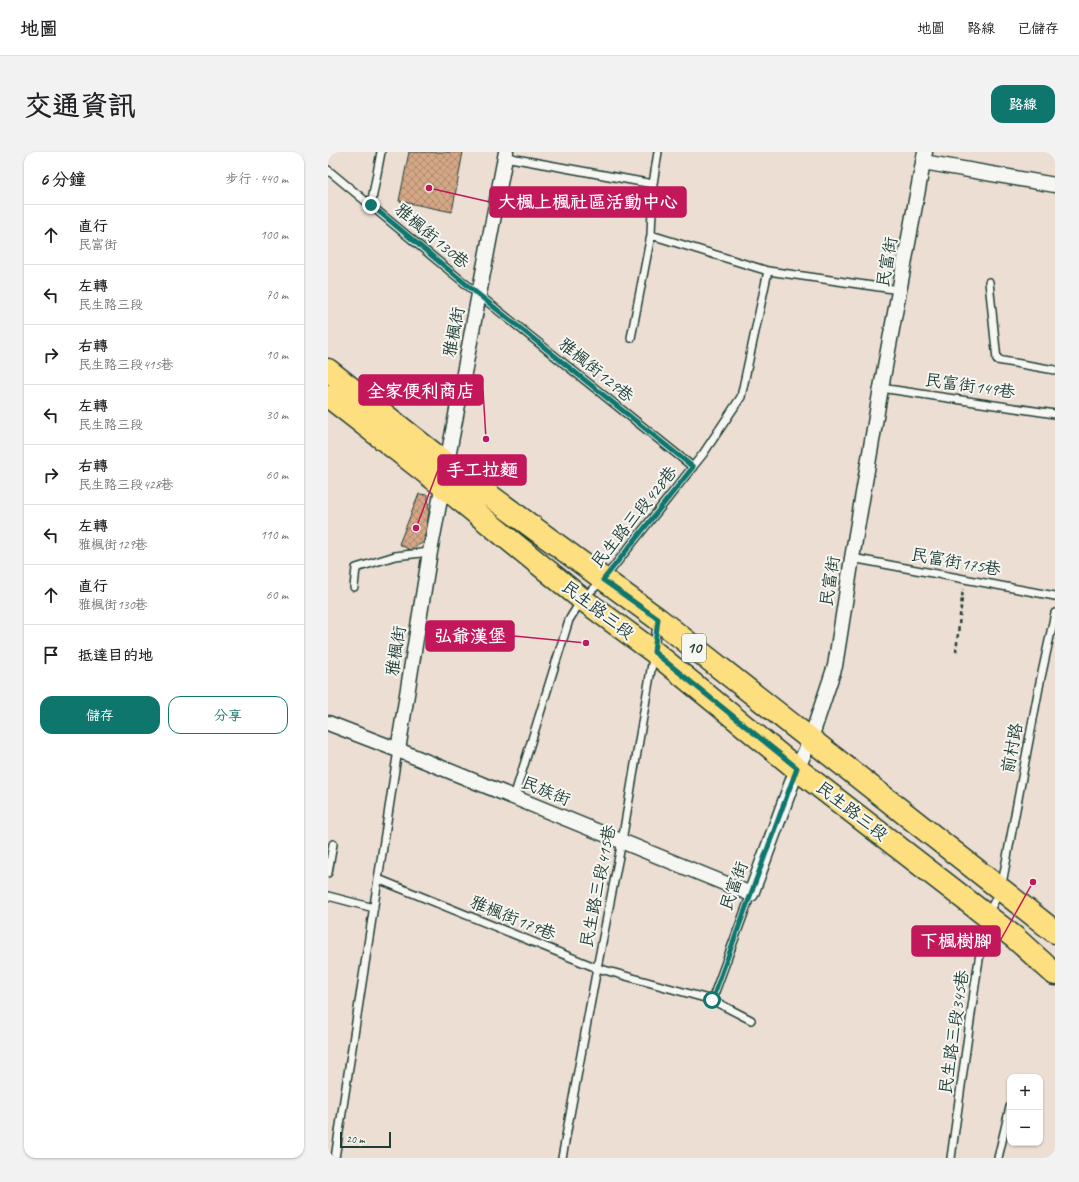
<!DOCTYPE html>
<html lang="zh-TW">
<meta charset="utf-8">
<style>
:root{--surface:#fff;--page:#f2f2f2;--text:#202124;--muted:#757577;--line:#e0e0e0;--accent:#0f766e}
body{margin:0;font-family:Caveat,"LXGW WenKai TC",sans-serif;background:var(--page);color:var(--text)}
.controls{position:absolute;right:12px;bottom:12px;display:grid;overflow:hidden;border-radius:8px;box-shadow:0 1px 3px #0004}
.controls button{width:36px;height:36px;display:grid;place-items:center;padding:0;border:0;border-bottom:1px solid var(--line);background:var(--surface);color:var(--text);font:20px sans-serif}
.scale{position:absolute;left:12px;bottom:10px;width:51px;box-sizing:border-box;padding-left:4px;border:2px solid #1f3d34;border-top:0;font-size:11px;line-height:14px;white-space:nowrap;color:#1f3d34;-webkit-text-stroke:3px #f6f6f2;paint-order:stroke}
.stop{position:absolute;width:12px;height:12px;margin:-9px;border:3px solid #0f766e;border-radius:50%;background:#fff}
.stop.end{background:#0f766e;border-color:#fff;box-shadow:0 1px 4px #0008}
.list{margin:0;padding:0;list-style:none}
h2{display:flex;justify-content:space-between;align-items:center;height:52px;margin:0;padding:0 16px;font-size:17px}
h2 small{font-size:13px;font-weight:400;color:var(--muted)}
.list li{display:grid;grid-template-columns:26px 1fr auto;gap:12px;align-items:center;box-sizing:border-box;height:60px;padding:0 16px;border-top:1px solid var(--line)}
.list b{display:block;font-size:15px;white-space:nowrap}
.list p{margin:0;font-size:13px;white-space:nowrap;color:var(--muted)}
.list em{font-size:13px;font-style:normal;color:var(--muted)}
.actions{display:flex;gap:8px;padding:12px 16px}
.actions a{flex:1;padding:9px 0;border:1px solid var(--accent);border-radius:12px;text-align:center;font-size:14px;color:var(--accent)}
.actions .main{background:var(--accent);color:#fff}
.icon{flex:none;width:22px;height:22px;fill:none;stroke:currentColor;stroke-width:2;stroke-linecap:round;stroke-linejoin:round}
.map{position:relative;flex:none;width:727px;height:1006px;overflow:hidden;border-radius:12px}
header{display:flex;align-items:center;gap:24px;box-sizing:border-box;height:56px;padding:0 20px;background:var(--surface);border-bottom:1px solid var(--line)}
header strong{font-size:19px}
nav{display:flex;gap:22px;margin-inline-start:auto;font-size:14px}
.intro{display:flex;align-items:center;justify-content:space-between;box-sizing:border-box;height:96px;padding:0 24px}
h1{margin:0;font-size:28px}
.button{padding:10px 18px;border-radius:12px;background:var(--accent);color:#fff;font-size:14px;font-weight:700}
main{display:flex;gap:24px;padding:0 24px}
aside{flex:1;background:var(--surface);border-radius:12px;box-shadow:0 1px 3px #0004}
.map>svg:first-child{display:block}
.building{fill:url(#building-cross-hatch);stroke:#1f3d34}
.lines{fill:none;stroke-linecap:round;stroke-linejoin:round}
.lane-casing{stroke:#1f3d34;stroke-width:10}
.street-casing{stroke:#1f3d34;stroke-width:17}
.primary-casing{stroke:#1f3d34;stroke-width:25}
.path{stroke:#1f3d34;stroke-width:2.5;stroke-dasharray:4 3;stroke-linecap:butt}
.lane{stroke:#f6f6f2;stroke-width:7}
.street{stroke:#f6f6f2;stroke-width:14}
.primary{stroke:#fedf80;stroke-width:22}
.route{stroke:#0f766e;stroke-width:5}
.labels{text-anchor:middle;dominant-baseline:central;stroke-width:4;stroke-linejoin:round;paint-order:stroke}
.shield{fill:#f6f6f2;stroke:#60746d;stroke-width:1}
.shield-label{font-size:16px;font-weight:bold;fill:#1f3d34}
.street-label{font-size:17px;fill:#1f3d34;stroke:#f6f6f2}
.leader{fill:none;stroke:#c2185b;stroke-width:1.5}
.callout-dot{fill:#c2185b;stroke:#f6f6f2;stroke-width:1.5}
.callout{fill:#c2185b;stroke:#c2185b;stroke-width:1.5}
.callout-label{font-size:18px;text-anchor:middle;font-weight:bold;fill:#fff}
</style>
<header>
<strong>地圖</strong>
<nav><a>地圖</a><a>路線</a><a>已儲存</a></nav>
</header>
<div class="intro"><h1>交通資訊</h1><a class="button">路線</a></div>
<main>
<aside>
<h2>6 分鐘<small>步行 · 440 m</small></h2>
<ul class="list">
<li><svg class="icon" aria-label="ahead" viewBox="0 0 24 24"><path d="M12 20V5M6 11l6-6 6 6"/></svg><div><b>直行</b><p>民富街</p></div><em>100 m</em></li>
<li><svg class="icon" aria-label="left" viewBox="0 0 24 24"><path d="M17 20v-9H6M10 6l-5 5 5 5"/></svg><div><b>左轉</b><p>民生路三段</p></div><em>70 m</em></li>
<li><svg class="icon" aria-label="right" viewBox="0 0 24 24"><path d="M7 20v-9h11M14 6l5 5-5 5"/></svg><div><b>右轉</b><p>民生路三段415巷</p></div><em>10 m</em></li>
<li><svg class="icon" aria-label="left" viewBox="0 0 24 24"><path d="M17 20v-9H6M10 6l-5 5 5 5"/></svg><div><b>左轉</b><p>民生路三段</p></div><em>30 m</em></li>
<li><svg class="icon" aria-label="right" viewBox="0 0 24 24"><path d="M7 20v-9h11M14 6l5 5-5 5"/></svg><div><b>右轉</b><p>民生路三段428巷</p></div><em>60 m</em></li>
<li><svg class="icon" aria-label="left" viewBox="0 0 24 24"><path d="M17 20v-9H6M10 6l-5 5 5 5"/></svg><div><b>左轉</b><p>雅楓街129巷</p></div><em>110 m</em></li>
<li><svg class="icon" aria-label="ahead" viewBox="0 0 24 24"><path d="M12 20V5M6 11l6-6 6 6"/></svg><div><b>直行</b><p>雅楓街130巷</p></div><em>60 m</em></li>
<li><svg class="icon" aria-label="arrive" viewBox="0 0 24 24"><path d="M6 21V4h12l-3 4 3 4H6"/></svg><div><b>抵達目的地</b></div></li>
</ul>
<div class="actions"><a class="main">儲存</a><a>分享</a></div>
</aside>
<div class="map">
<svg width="727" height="1006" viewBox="0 0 727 1006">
<defs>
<pattern id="building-cross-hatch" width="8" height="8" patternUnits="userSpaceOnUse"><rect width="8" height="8" fill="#d4a786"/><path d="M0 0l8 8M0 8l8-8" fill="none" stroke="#ab896e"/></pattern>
</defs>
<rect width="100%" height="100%" fill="#ecded2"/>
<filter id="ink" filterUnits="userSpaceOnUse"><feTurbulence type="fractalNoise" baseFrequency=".025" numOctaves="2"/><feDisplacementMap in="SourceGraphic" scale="8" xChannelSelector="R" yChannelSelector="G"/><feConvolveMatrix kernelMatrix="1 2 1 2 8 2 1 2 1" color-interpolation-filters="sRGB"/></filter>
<g filter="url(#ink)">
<path class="building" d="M81,0H135L124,60L71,49Z
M91,342L100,343L101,362L96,390L82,398L71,392Z"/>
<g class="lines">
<g class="lane-casing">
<path id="lane" d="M330,0L325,32L323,83L440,119L572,138
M177,5L325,32
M0,18L151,143L365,315
M43,53L53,0
M661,130L669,208L727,218
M303,186L323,83
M553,236L727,262
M524,406L727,444
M26,435L28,416L67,404L102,400
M186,645L241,468L254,447L275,428L375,302L413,245L440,119
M0,721L5,692
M50,727L269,816L384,848L423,868
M0,744L46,756
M384,848L423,742
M7,1006L70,598
M234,1006L269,816L294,689L326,500L329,471
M623,1006L648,826L658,765L673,737L712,530L727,461
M670,1006L682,955"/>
</g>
<g class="street-casing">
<path id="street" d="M595,10L727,33
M0,571L70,598L423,742L469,617L482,589L507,514L524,406L553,236L597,0
M70,598L102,400L178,0"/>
</g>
<g class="primary-casing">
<path id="primary" d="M0,218L120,313L330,467L727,780
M0,244L115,334L254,447L326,500L469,617L686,785L727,822"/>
</g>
<path class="path" d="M628,500L635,437"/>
<use href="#lane" class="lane"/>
<use href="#street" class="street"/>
<use href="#primary" class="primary"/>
</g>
</g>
<g class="lines" filter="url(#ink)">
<path class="route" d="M43,53L151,143L365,315L275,428L330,467L326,500L469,616L384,848"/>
</g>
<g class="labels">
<rect class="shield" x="354" y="482" width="24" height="28" rx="3"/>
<g class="shield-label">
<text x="366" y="496">10</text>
</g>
<g class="street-label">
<text transform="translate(104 84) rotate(40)">雅楓街130巷</text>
<text transform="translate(559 110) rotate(-80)">民富街</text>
<text transform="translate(126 180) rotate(-79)">雅楓街</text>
<text transform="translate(268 218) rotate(39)">雅楓街129巷</text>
<text transform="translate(642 234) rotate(8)">民富街149巷</text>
<text transform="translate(306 365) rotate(-51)">民生路三段428巷</text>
<text transform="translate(628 410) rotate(10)">民富街175巷</text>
<text transform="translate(502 429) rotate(-81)">民富街</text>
<text transform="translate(270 458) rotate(37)">民生路三段</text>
<text transform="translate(68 499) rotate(-81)">雅楓街</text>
<text transform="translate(684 596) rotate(-79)">前村路</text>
<text transform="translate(218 639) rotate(22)">民族街</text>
<text transform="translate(524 659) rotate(38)">民生路三段</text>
<text transform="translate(270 734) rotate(-79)">民生路三段415巷</text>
<text transform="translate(406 734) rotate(-70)">民富街</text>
<text transform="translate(185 766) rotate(22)">雅楓街179巷</text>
<text transform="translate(626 880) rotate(-82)">民生路三段345巷</text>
</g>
</g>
<path class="leader" d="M101 36L162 50M158 287L155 238M88 376L110 318M258 491L186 484M705 730L672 789"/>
<g class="callout-dot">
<circle cx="101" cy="36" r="4"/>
<circle cx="158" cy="287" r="4"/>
<circle cx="88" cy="376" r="4"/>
<circle cx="258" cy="491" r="4"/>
<circle cx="705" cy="730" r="4"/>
</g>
<g class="callout">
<rect x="162" y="35" width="196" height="30" rx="4"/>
<rect x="31" y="223" width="124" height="30" rx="4"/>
<rect x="110" y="303" width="88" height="30" rx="4"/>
<rect x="98" y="469" width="88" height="30" rx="4"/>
<rect x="584" y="774" width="88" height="30" rx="4"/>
</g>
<g class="callout-label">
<text x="260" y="56">大楓上楓社區活動中心</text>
<text x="93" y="245">全家便利商店</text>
<text x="154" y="324">手工拉麵</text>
<text x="142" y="490">弘爺漢堡</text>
<text x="628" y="795">下楓樹腳</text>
</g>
</svg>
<div class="controls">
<button>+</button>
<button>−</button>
</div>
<div class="scale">20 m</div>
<div class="stop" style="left:384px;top:848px"></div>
<div class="stop end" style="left:43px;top:53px"></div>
</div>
</main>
